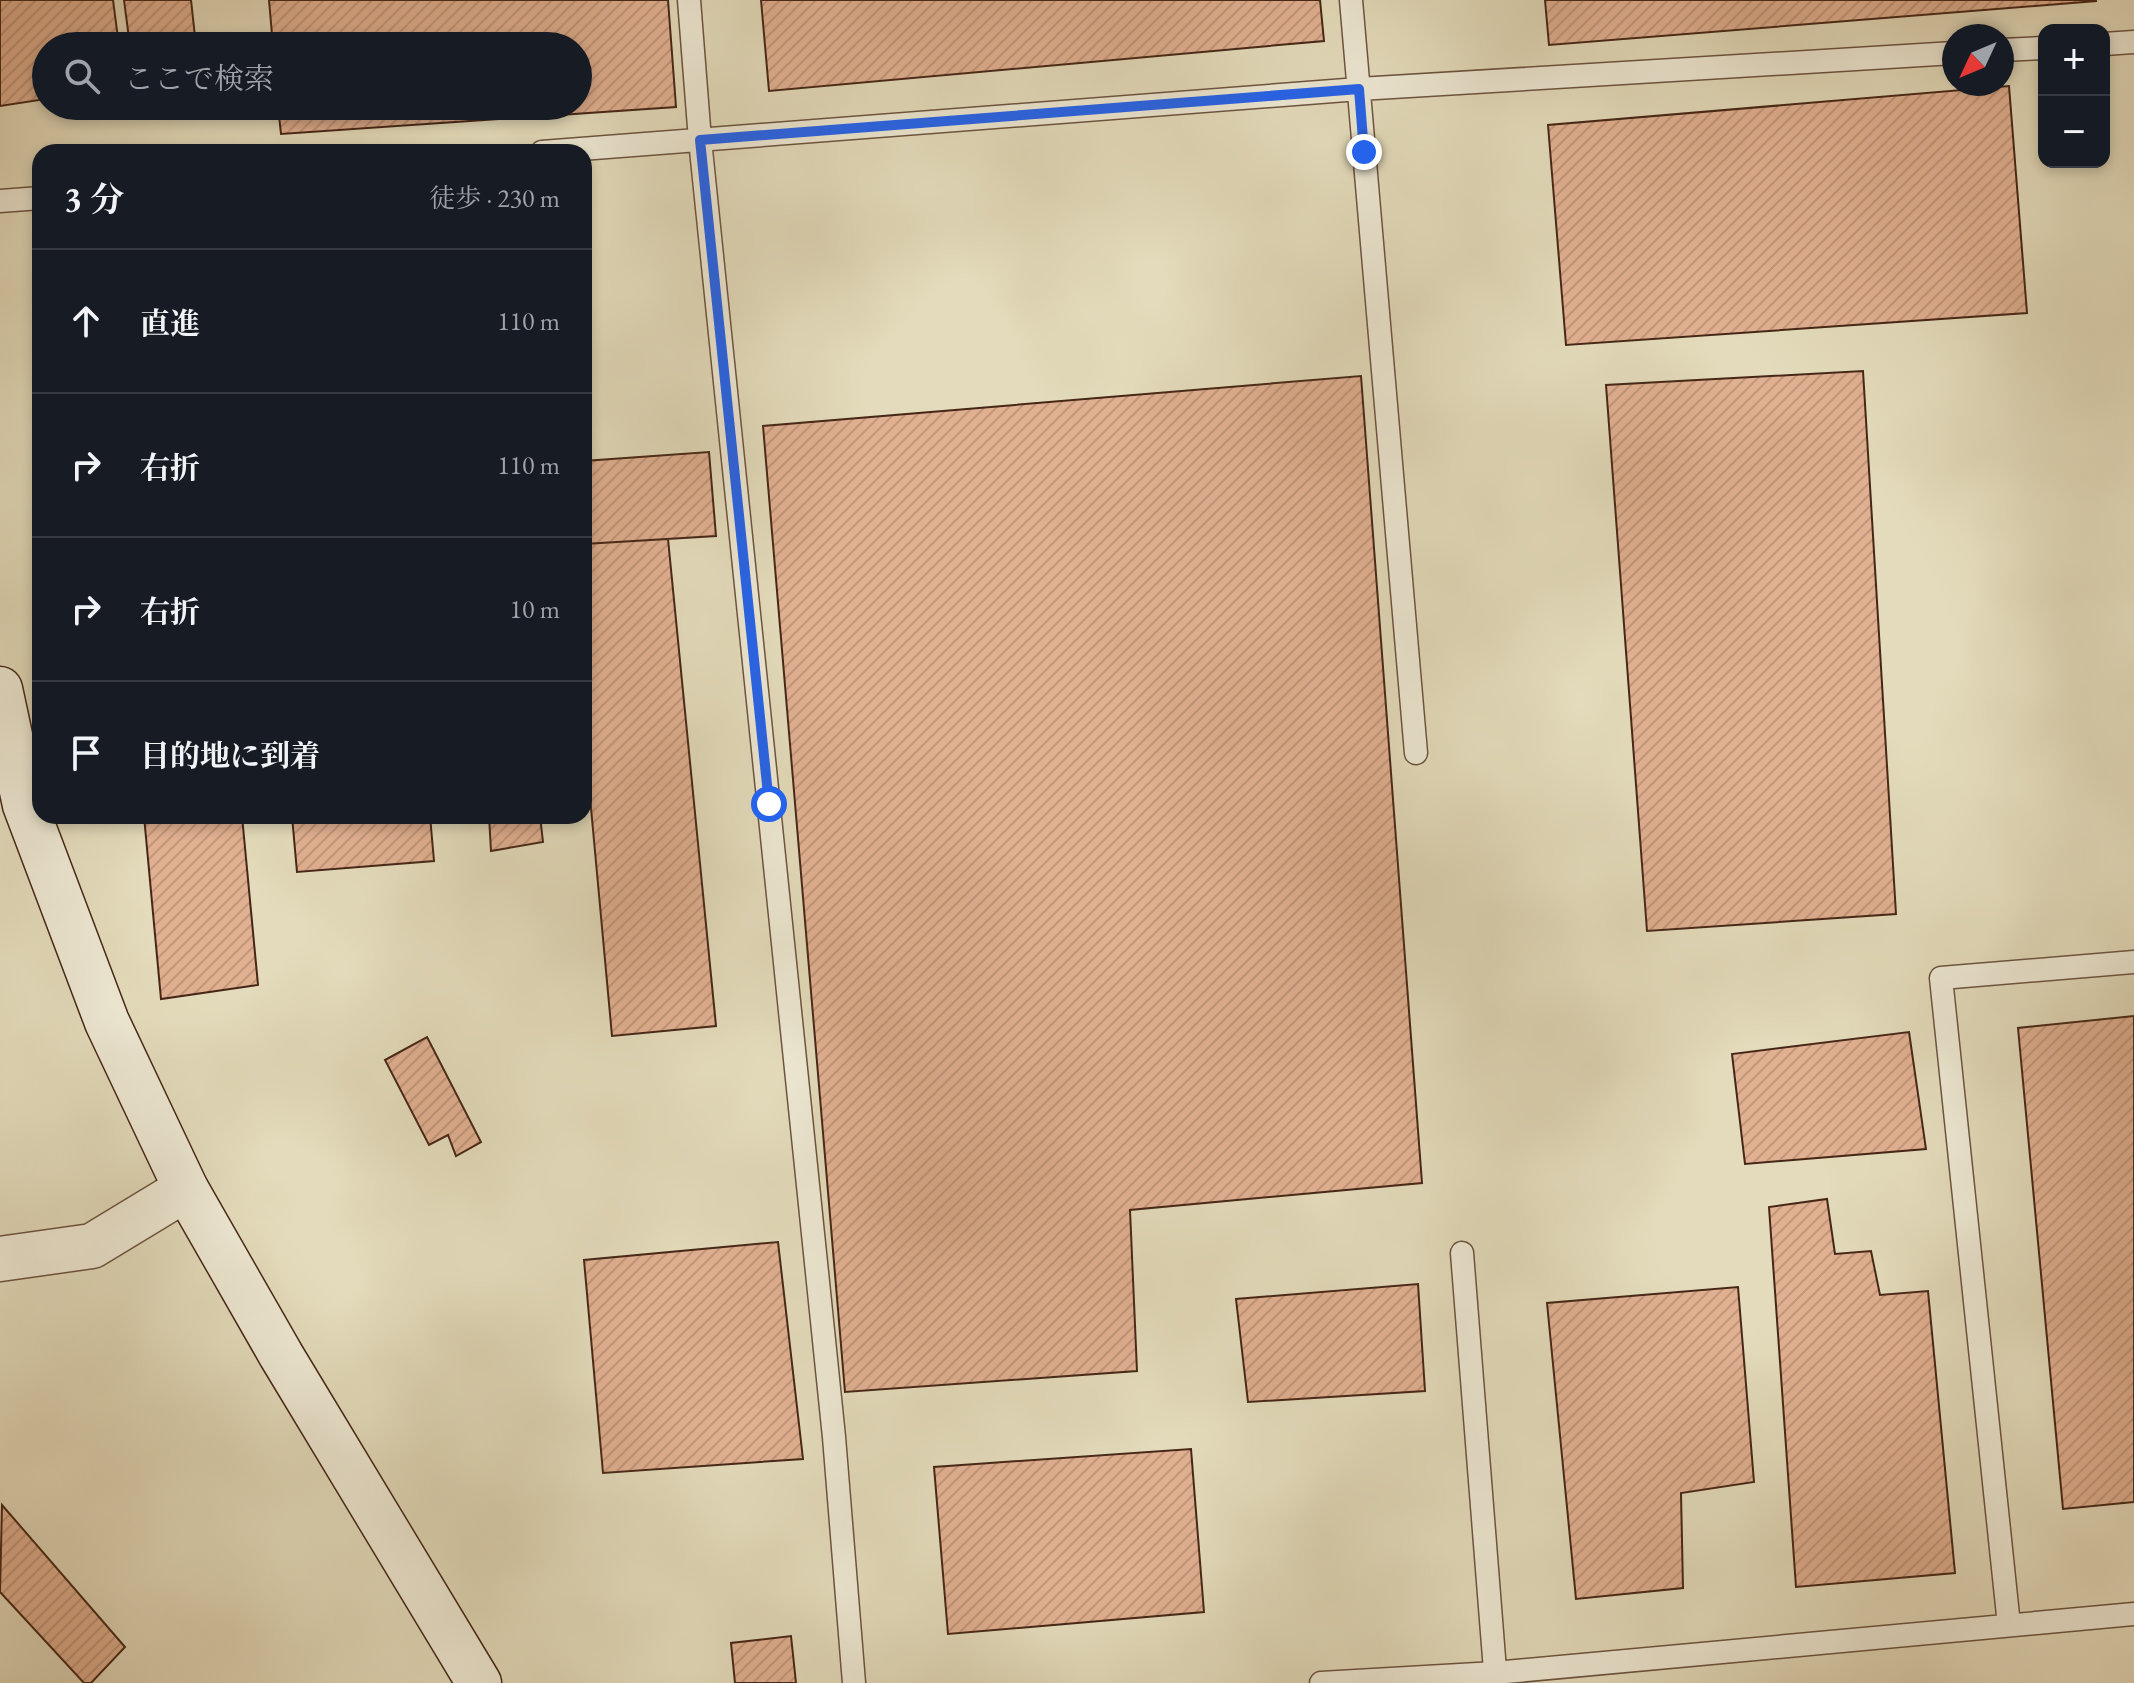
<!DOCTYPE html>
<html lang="ja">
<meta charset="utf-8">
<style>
:root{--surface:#171b24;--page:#242831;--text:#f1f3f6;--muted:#9ea1a6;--line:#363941}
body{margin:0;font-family:"EB Garamond","Noto Serif JP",serif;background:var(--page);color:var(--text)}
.controls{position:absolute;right:24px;top:24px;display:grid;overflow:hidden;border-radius:16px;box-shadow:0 4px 12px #0003}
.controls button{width:72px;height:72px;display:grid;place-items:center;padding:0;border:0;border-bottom:2px solid var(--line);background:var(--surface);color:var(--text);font:40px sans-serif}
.compass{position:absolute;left:1942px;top:24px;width:72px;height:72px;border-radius:50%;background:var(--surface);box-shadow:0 4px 12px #0003;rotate:226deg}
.stop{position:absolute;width:24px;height:24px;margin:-18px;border:6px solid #2563eb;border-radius:50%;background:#fff}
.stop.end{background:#2563eb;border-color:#fff;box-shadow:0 2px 8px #0008}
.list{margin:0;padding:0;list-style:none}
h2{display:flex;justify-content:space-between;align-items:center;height:104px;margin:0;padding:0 32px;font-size:34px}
h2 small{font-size:26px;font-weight:400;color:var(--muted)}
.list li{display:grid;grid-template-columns:52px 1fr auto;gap:24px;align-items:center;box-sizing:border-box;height:144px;padding:0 32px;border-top:2px solid var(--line)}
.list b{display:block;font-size:30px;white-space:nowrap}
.list em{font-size:26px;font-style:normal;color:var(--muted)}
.icon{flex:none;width:44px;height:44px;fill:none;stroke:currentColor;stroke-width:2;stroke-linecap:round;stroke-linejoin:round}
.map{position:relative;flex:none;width:2134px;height:1683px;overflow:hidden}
.search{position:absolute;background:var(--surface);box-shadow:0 4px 12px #0003;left:32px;top:32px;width:560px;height:88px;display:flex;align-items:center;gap:20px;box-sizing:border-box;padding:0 28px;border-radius:44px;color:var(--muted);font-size:30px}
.panel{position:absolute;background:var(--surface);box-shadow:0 4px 12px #0003;left:32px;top:144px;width:560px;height:680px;border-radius:24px}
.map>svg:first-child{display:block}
.building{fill:url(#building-hatch);stroke:#462717;stroke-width:2}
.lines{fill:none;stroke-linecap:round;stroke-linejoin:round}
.lane-casing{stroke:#6d5440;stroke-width:25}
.street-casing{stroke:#6d5440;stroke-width:47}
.secondary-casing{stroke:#462717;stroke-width:47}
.lane{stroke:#ede8d3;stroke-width:22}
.street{stroke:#ede8d3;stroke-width:44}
.secondary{stroke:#ede8d3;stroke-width:44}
.route{stroke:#2563eb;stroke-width:10}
</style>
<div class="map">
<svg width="2134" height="1683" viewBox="0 0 2134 1683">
<defs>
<pattern id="building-hatch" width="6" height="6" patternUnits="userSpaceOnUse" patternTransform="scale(2)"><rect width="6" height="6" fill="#e1b091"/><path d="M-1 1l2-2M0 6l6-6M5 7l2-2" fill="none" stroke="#c2977c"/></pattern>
</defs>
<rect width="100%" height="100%" fill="#e3dbbb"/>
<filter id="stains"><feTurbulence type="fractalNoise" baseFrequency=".0025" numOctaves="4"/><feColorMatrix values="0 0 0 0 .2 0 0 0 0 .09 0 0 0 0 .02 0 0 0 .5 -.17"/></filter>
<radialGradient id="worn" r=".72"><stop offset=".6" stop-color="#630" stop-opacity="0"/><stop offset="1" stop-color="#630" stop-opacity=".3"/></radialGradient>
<path class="building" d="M0,0H113L119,46H46V99L0,106Z
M124,0H191L196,46H130Z
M269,0H668L676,107L281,134L278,106H578V46H273Z
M761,0H1320L1324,41L769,91Z
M1545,0H2096V1L1549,45Z
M2009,86L2027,313L1566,345L1548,125Z
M1863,371L1896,914L1647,931L1606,385Z
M1361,376L1422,1183L1130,1210L1137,1371L845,1392L763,426Z
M709,452L716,536L584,544V461Z
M668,539L716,1026L612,1036L584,732V544Z
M144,816H242L258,985L161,999Z
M292,816H430L434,861L297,872Z
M489,816H540L543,842L491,851Z
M2134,1016V1502L2063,1509L2018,1028Z
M1909,1032L1926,1149L1745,1164L1732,1054Z
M427,1037L481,1142L456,1156L448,1135L429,1145L385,1060Z
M1827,1199L1835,1254L1871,1251L1880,1295L1928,1291L1955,1573L1796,1587L1769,1207Z
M778,1242L803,1459L603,1473L584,1260Z
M1418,1284L1425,1391L1248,1402L1236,1299Z
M1738,1287L1754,1482L1681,1493L1683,1588L1576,1599L1547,1303Z
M1191,1449L1204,1612L948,1634L934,1467Z
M2,1505L125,1647L91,1683H84L0,1592Z
M791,1636L796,1683H735L731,1643Z"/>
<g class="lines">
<g class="lane-casing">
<path id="lane" d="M689,0L700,140L834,1437L854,1683
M1351,0L1416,753
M2104,44L2134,42
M2002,50L2044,48
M542,152L1359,89L1954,53
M0,201L40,198
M1462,1253L1496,1683
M2009,1625L1941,978L2134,962
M1321,1683L1495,1673L2134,1614"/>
</g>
<g class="street-casing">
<path id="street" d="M0,1259L92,1246L186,1189"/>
</g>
<g class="secondary-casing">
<path id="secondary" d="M0,689L25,805L107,1022L186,1189L281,1355L479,1683"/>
</g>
<use href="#lane" class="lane"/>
<use href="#street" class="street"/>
<use href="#secondary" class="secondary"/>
</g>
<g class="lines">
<path class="route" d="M769,804L700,140L1359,89L1364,152"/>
</g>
<rect width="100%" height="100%" filter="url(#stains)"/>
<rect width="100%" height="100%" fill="url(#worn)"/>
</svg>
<div class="controls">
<button>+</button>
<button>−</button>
</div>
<svg class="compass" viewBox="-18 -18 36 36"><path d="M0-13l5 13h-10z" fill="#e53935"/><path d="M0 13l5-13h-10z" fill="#9ea1a6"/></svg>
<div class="stop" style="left:769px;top:804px"></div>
<div class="stop end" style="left:1364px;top:152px"></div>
<div class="search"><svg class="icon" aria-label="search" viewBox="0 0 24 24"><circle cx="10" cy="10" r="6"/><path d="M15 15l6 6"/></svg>ここで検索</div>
<section class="panel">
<h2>3 分<small>徒歩 · 230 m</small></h2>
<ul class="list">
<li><svg class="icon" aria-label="ahead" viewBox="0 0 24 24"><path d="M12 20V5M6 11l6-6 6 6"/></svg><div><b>直進</b></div><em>110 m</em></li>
<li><svg class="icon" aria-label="right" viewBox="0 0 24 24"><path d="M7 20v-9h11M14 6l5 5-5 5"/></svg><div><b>右折</b></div><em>110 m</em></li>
<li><svg class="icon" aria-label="right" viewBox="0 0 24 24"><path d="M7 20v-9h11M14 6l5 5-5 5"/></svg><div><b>右折</b></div><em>10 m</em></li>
<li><svg class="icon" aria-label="arrive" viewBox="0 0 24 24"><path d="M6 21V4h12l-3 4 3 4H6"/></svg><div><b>目的地に到着</b></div></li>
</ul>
</section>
</div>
